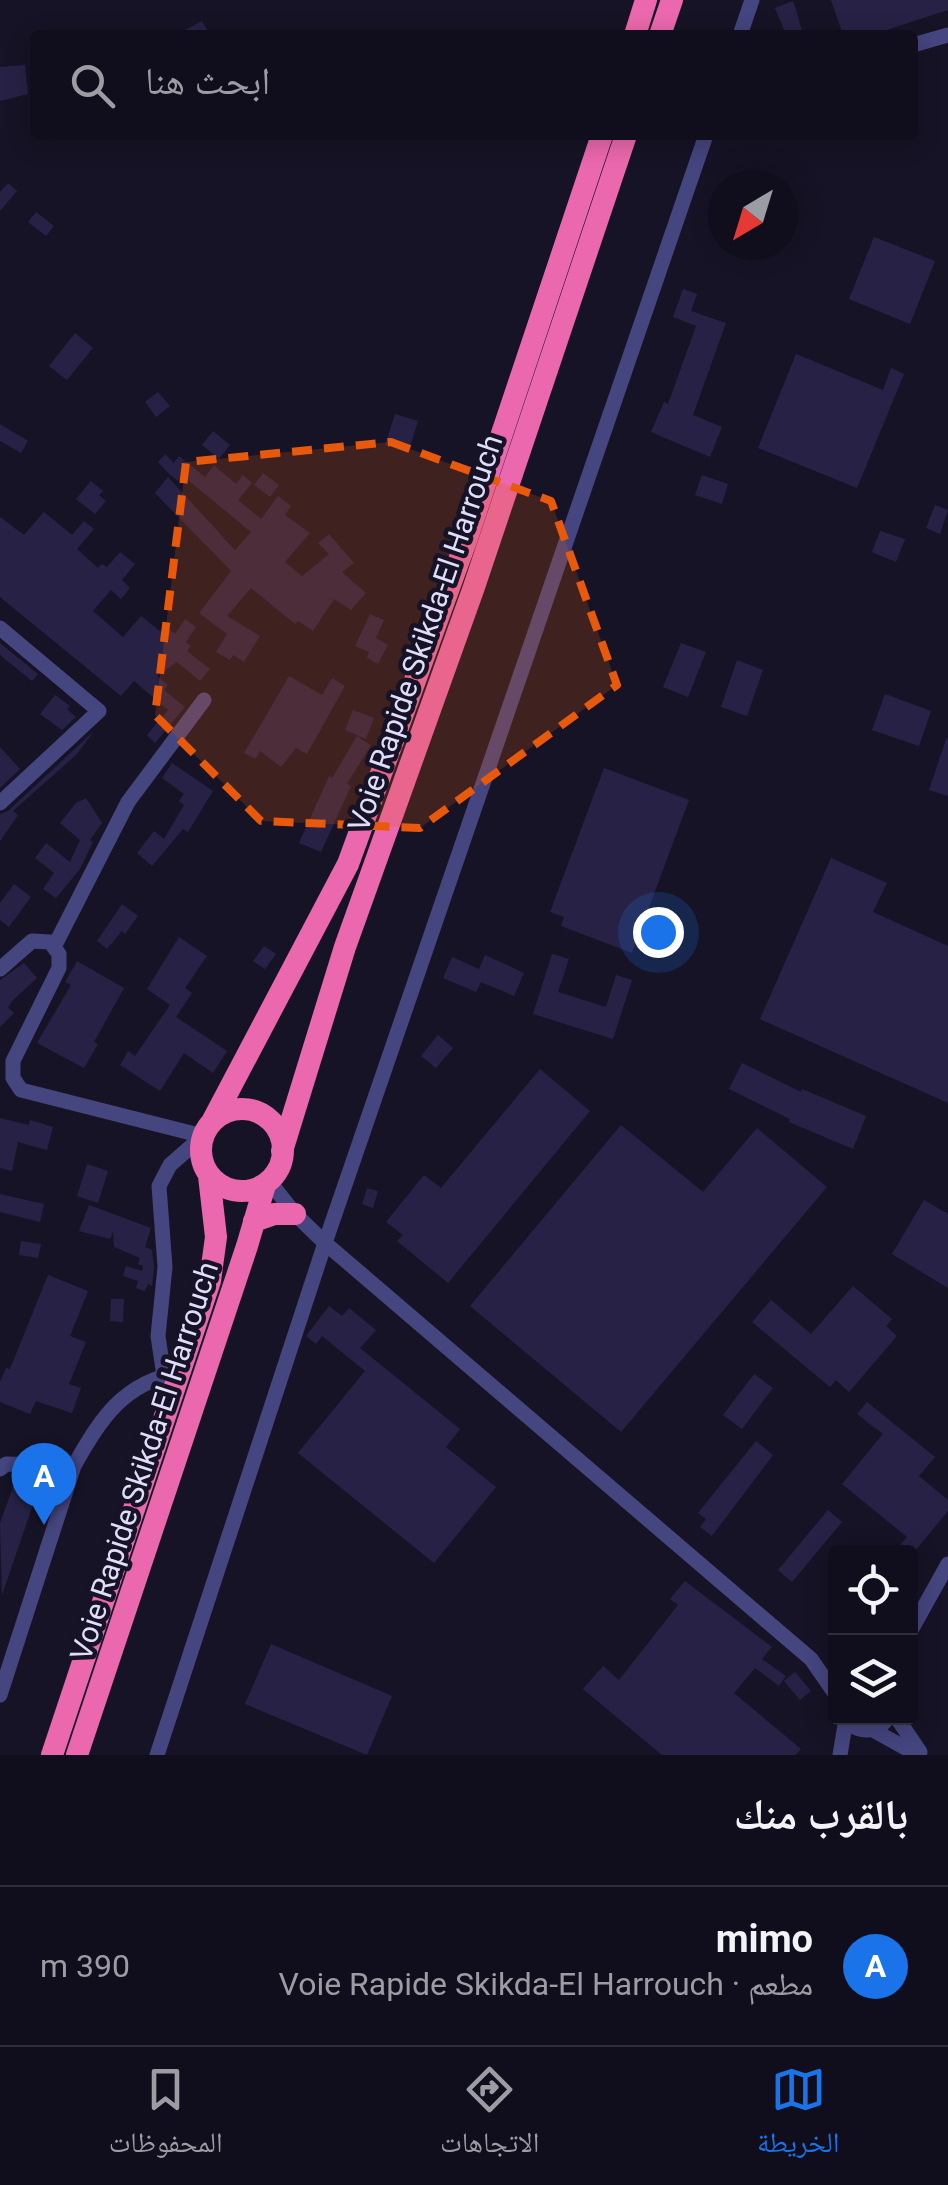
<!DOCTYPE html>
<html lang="ar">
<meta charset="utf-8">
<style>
:root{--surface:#100e1c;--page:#191725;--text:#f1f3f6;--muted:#9c9ca3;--line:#302e3b;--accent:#1a73e8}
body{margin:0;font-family:Roboto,"Noto Naskh Arabic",sans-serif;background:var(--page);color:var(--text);direction:rtl}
.controls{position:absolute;right:30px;bottom:30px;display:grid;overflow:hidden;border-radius:10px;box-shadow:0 5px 25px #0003}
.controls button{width:90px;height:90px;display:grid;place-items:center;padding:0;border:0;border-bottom:2px solid var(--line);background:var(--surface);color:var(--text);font:50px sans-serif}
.compass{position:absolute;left:708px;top:170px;width:90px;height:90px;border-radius:50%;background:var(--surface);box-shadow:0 5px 25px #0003;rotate:218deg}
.you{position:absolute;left:658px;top:932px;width:35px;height:35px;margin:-25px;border:8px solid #fff;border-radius:50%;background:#1a73e8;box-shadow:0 0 0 15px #1a73e833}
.badge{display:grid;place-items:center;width:65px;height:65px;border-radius:50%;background:var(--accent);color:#fff;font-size:32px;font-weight:700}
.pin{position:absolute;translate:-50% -82px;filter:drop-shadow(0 2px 5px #0008)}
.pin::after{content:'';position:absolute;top:52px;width:35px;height:30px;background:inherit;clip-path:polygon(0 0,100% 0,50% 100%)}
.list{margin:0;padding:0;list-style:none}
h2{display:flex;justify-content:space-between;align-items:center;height:130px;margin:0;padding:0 40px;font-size:42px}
h2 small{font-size:32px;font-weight:400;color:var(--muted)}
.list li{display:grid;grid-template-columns:65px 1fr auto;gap:30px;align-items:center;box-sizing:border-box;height:160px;padding:0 40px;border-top:2px solid var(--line)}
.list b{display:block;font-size:38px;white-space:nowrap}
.list p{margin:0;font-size:32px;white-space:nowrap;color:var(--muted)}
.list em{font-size:32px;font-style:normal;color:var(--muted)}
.icon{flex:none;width:55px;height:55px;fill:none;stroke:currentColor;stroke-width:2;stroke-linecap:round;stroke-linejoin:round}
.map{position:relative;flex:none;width:948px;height:1755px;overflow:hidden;direction:ltr}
.search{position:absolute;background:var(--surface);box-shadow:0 5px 25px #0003;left:30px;right:30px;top:30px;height:110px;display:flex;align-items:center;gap:25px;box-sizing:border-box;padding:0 35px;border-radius:10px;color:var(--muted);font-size:38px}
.sheet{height:290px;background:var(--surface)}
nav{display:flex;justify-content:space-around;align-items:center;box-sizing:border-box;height:140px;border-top:2px solid var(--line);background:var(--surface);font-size:28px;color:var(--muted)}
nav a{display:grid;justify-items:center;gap:5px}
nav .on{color:var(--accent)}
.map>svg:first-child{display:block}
.building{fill:#272245}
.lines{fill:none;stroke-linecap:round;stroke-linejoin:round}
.minor{stroke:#45457f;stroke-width:15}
.highway{stroke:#eb68ae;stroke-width:22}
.marked{fill:#e8590c;fill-opacity:0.2;stroke:#e8590c;stroke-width:8;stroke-dasharray:20 12;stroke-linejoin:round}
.labels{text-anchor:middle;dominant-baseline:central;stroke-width:9;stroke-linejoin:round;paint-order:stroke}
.street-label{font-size:30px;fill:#dfddfa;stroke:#161326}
</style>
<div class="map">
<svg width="948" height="1755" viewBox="0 0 948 1755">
<rect width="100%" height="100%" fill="#161326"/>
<path class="building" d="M831,0H948V10L871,35H843Z
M793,1L797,13L803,35H786L775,8Z
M202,21L210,35H176Z
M25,65L28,94L0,101V67Z
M8,183L17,191L0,211V192Z
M36,212L54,226L46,236L28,222Z
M874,237L935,261L910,324L849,299Z
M683,289L697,294L691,311L726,323L693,415L722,427L710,457L651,432L664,402L668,404L696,326L673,317Z
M75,333L93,348L67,380L49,366Z
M796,354L883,390L891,368L904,374L857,488L758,448Z
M158,392L170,406L156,417L145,402Z
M395,414L418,421L408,453L385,445Z
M0,424L28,441L21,453L0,441Z
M213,431L230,445L219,459L202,445Z
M165,454L174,463L179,456L205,477L214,465L236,484L243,475L252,483L238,500L261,519L278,496L291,506L285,515L310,533L285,562L302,576L329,554L318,543L329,534L354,563L342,572L366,593L351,610L334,599L313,631L298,621L295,624L251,588L227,616L260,636L244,662L233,655L230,660L216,652L227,634L199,613L231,571L155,493L168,477L235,550L251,532L183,476L178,481L167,472L158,462Z
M263,473L279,485L270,497L254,485Z
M702,475L728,484L722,504L695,495Z
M91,481L103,491L99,495L106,501L95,514L76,499Z
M935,505L948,510L940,534L926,528Z
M44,512L72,535L84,521L94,529L77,549L98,568L102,564L107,567L120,552L135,564L122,580L130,588L121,599L111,590L93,611L123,637L141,616L164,634L168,628L175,634L185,619L196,627L186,642L191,646L187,651L210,669L200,681L177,662L157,676L168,685L164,690L185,707L155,743L147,735L168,710L134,681L121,696L0,597V517L24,535Z
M880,531L905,539L896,562L872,552Z
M370,614L384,620L376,638L388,645L378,664L367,658L369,652L355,646Z
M0,643L38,674L32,681L0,655Z
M681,643L706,652L688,697L663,687Z
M737,660L763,670L747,716L721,707Z
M289,676L322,695L332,678L345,686L307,754L296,748L281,767L260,751L255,759L244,753Z
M885,694L931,711L919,746L872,730Z
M55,695L70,706L67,709L76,717L62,730L40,714Z
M353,710L374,718L366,739L345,730Z
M94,731L77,754L13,811L18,815L0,841V814L8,811Z
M357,736L371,745L347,784L351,786L321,852L299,843L329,776L332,778Z
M946,739H948V796L929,790Z
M0,747L20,769L0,788Z
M172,763L213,791L188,832L183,829L152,866L137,853L154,831L164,839L184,805L179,801L184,794L162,778Z
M604,768L689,800L632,953L561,926L564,917L550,912Z
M86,798L102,823L90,840L93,842L80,869L56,898L43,889L54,873L35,858L46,843L70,862L80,840L60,823L76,803Z
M831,858L887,883L873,912L948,946V1103L760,1019Z
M14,884L31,897L9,927L0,920V903Z
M122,904L138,916L125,934L122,931L107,949L97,941Z
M179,937L207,956L185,988L192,993L176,1017L227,1051L213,1073L184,1053L160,1091L120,1065L128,1051L135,1056L170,1005L147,989Z
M264,946L276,954L265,969L253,961Z
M552,954L569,959L558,992L606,1007L616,975L632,980L613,1039L533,1014Z
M485,955L524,973L514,996L481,982L476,992L443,978L452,957L479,969Z
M77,961L124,988L94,1042L98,1044L84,1068L37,1043L71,985L65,982Z
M24,963L37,978L13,1000L8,1007L14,1013L0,1027V980Z
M438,1035L453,1048L436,1068L421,1056Z
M742,1063L801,1092L802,1089L866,1116L853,1149L789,1122L790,1119L729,1089Z
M540,1069L590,1111L448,1283L397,1241L403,1235L386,1222L424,1175L441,1188Z
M0,1118L29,1125L30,1120L53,1127L47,1150L18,1142L12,1171L0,1168Z
M621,1125L703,1192L757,1128L827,1187L621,1432L470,1306Z
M87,1164L108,1171L98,1203L77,1196Z
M367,1188L378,1191L373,1208L362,1204Z
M0,1194L44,1204L40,1222L0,1212Z
M924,1200L948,1214V1288L892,1254Z
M89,1205L151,1228L145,1247L152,1250L154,1267L152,1286L148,1284L145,1291L136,1288L138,1281L123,1276L126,1266L142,1271L143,1266L138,1264L140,1258L114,1247L113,1232L110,1239L79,1231Z
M21,1241L41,1244L38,1258L19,1255Z
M48,1275L88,1291L70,1336L86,1342L69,1384L81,1388L72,1413L36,1401L30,1414L0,1402V1382L6,1368L10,1369Z
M853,1286L892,1319L886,1326L897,1336L849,1392L836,1380L830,1387L752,1322L771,1300L811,1334Z
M111,1299H124L123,1322L110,1321Z
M329,1306L342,1316L349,1308L376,1330L360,1348L460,1429L446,1447L496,1487L434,1563L298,1453L365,1371L322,1336L316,1344L306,1336Z
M754,1374L773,1388L742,1429L723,1415Z
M867,1402L935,1457L919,1476L948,1500V1511L914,1552H894L907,1537L842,1484L883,1434L857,1414Z
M756,1441L773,1455L712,1536L700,1527L706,1519L698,1513Z
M17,1476L40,1484L2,1595L0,1523Z
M828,1510L842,1522L792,1582L778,1570Z
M685,1581L772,1647L762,1659L786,1676L779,1686L755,1668L734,1693L801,1749L795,1755H662L583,1689L603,1666L619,1680L678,1605L670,1599Z
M271,1644L392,1696L367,1755L245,1704Z
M795,1672L811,1691L800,1700L784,1681Z"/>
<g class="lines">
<path class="minor" d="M740,35L752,0
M913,45L948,35
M0,628L99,711L0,803
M55,945L128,802L204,700
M0,969L32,941L50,942L59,954V968L13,1061V1078L21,1090L203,1136
M269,1181L295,1214L325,1243L811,1659L836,1695
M164,1376L158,1336L165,1267L159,1186L170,1165L203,1136
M0,1469L6,1464L74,1466
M910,1632L948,1564
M0,1695L74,1466C99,1420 124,1382 179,1373
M845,1718C857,1734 876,1734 888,1718
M897,1718L920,1752
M873,1730L918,1755
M157,1755L325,1243L706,135
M840,1755L846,1719"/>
<path class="highway" d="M635,35L646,0
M660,35L672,0
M201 1150a41 41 0 1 1 82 0a41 41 0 1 1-82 0Z
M212,1122L348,864L466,541L602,135
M282,1151L345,947L474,587L626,135
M254,1221L274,1214H295
M52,1755L210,1281L216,1237L209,1176
M77,1755L247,1246L265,1185"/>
</g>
<path class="marked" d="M391,442L551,501L617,685L420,828L261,821L155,715L186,462Z"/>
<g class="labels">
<g class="street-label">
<text transform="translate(425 633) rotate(-71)">Voie Rapide Skikda-El Harrouch</text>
<text transform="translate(144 1461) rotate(-72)">Voie Rapide Skikda-El Harrouch</text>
</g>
</g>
</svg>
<div class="controls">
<button><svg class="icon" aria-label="locate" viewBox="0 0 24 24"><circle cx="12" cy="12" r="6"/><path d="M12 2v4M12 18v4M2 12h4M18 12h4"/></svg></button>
<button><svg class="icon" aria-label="layers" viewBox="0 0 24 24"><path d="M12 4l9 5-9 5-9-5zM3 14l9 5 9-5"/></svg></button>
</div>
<svg class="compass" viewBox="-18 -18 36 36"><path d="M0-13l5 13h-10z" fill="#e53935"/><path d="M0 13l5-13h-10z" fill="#9c9ca3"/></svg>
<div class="you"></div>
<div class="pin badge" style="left:44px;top:1525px">A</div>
<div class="search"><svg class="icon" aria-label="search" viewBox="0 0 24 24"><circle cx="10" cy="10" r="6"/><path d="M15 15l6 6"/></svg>ابحث هنا</div>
</div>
<section class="sheet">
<h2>بالقرب منك<small></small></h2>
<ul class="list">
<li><span class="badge">A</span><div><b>mimo</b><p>مطعم · Voie Rapide Skikda-El Harrouch</p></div><em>390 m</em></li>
</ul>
</section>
<nav>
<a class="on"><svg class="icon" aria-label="map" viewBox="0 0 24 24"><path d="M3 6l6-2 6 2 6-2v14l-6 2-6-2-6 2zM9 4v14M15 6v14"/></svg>الخريطة</a>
<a><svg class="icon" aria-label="directions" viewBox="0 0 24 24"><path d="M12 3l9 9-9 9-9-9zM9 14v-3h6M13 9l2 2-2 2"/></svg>الاتجاهات</a>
<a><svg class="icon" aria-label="saved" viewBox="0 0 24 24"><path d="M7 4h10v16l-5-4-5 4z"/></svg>المحفوظات</a>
</nav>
